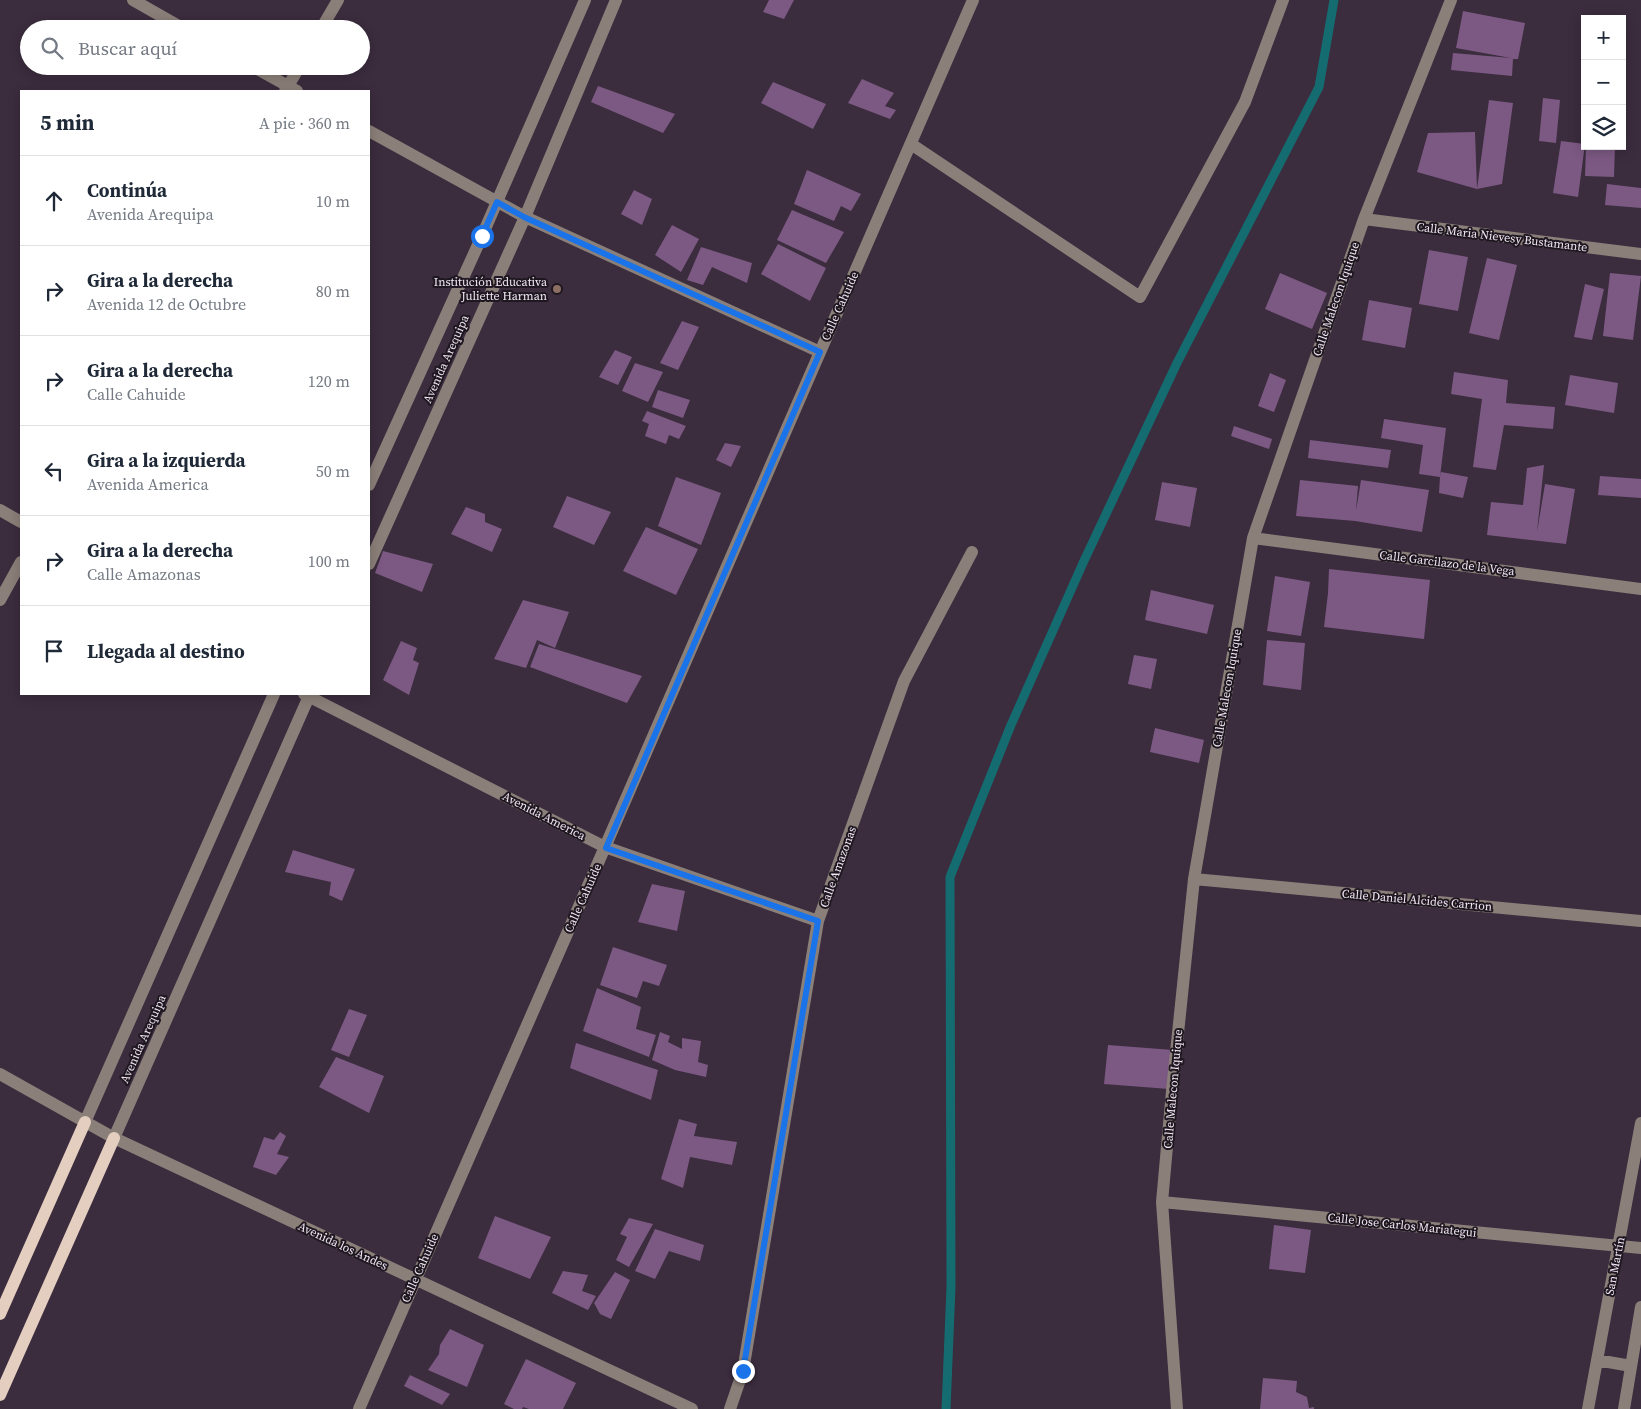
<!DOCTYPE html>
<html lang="es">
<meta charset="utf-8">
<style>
:root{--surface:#fff;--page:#f2f2f3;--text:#1f2937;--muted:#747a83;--line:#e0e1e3}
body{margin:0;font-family:"Source Serif 4",serif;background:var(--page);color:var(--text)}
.controls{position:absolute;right:15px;top:15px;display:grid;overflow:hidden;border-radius:0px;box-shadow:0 2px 12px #0003}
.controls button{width:45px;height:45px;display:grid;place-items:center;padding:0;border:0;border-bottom:1px solid var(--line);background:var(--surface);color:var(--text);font:25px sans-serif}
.stop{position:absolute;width:15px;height:15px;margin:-11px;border:4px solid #1a73e8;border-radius:50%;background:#fff}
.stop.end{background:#1a73e8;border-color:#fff;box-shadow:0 1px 5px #0008}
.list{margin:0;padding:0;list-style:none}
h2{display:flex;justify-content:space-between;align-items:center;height:65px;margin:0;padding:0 20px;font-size:21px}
h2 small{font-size:16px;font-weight:400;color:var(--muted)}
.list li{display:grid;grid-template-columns:32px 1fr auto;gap:15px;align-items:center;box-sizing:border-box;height:90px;padding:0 20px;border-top:1px solid var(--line)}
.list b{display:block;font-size:19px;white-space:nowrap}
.list p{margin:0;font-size:16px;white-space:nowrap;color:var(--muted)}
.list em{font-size:16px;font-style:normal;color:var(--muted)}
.icon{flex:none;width:28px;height:28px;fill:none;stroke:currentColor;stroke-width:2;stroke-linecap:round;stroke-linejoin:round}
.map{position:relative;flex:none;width:1641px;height:1409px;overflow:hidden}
.search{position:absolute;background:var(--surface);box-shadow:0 2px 12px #0003;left:20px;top:20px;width:350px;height:55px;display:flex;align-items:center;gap:12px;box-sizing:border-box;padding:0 18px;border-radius:28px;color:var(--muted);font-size:19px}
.panel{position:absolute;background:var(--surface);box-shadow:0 2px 12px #0003;left:20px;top:90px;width:350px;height:605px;border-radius:0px}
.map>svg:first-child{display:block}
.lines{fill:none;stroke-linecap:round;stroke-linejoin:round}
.stream{stroke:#156c70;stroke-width:9}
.building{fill:#7c5983}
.minor{stroke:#8b8079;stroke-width:12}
.major{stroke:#e4cebf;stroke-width:12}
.route{stroke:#1a73e8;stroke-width:6}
.education-dot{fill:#8d6e63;stroke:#1e1720;stroke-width:2}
.labels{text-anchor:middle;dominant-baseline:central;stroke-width:4;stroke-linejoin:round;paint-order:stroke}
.street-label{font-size:12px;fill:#f2e8f4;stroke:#1e1720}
.poi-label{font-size:12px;fill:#f2e8f4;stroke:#1e1720;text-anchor:end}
</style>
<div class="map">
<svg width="1641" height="1409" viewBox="0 0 1641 1409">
<rect width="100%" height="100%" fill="#3b2c3e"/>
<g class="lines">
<path class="stream" d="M946,1409L951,1287L950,877L1011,725L1083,563L1177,363L1319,87L1334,0"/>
</g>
<path class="building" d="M769,0H794L784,19L763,12Z
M1463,11L1525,23L1518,59H1513L1512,76L1451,70L1453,53L1511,58L1456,48Z
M862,79L894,93L885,106L896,110L890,119L848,103Z
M773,82L826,104L813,129L761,103Z
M598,86L675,114L663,133L591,102Z
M1543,98L1560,100L1556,143L1539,141Z
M1489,100L1513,103L1502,184L1477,189Z
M1475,132L1477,189L1417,172L1428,133Z
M1561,141L1585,144L1578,197L1553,193Z
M1586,146H1615L1614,177L1585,176Z
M807,170L861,194L851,211L841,206L834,221L794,204Z
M1607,184L1641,188V208L1605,205Z
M634,190L652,199L642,225L621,214Z
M792,210L844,232L826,263L777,240Z
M672,225L699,239L681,272L655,255Z
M778,244L826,268L810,301L761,274Z
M701,247L752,263L747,283L712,267L703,285L687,280Z
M1429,250L1468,257L1458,311L1419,304Z
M1487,258L1517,265L1499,340L1469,333Z
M1280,273L1327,293L1312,329L1265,309Z
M1610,273L1641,276L1633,340L1603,336Z
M1585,284L1604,289L1592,340L1574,337Z
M1369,300L1412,308L1405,348L1362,340Z
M682,321L699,327L678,370L660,363Z
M615,350L632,357L618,385L599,377Z
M635,363L663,372L648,402L622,391Z
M1454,372L1508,380L1506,403L1555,407L1553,429L1504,425L1496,470L1473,467L1482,399L1451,394Z
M1270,373L1286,380L1274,412L1258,406Z
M1570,375L1618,383L1614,413L1565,405Z
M658,390L690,400L683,418L652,407Z
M647,411L686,426L679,439L669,435L666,444L645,436L649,424L642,421Z
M1384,419L1446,428L1440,477L1441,472L1468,477L1463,498L1439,493L1440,477L1419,474L1423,445L1381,438Z
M1234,426L1272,439L1269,449L1231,436Z
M1310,440L1391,450L1388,468L1308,458Z
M725,443L741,446L731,467L716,460Z
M1544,465L1537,532L1545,484L1575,489L1566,544L1487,535L1491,502L1523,505L1527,468Z
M1600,476L1641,479V498L1598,495Z
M676,477L721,493L701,545L658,526Z
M1300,480L1358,486L1356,511L1361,480L1429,490L1422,532L1355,521L1296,516Z
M1162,482L1197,488L1190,527L1155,520Z
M567,496L611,512L594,545L553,527Z
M466,507L485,514V522L502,529L492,552L451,534Z
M646,527L698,549L676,595L623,571Z
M383,551L433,564L422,592L375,573Z
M1329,569L1430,580L1424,639L1324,627L1328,593Z
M1275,576L1310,582L1301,636L1267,631Z
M1151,590L1214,605L1207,634L1145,620Z
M523,600L569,612L555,648L537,640L526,668L494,659Z
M1267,640L1305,643L1301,690L1263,685Z
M401,641L417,648L413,660L419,663L409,695L383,680Z
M539,644L642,676L627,703L530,667Z
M1134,655L1157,659L1151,689L1128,684Z
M1155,728L1204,740L1199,763L1150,752Z
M293,850L355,869L342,901L329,895L331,882L285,872Z
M652,884L685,891L677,931L638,922Z
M613,947L667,965L659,986L643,981L637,998L600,985Z
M597,988L641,1007L636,1029L656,1035L649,1057L583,1031Z
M349,1009L367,1015L349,1057L331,1050Z
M660,1032L670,1036L668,1042L682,1049V1038L701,1041L698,1062L708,1065L706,1077L675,1070L652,1060Z
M576,1043L658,1070L651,1100L570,1068Z
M1108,1045L1173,1050L1169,1089L1104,1084Z
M336,1057L384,1076L369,1113L319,1087Z
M679,1119L697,1124L694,1136L737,1142L732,1165L690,1157L683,1188L661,1179Z
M280,1132L286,1136L277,1154L289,1157L276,1175L253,1167L264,1137L274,1140Z
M495,1216L551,1237L530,1279L478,1258Z
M629,1218L653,1224L629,1267L616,1260L627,1237L620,1234Z
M1274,1225L1311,1230L1305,1273L1269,1269Z
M655,1229L704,1245L700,1261L669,1251L655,1279L635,1271Z
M563,1271L588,1275L582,1291L596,1296L588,1310L552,1293Z
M615,1272L630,1280L611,1319L600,1314L594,1303Z
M450,1329L484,1345L467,1387L428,1370L439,1354L440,1345Z
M526,1359L576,1383L563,1409H529L523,1407L522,1409H514L504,1404Z
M410,1375L450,1394L442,1405L404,1386Z
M1263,1378L1297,1381L1296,1392L1307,1397L1309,1408L1314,1407V1409H1260Z"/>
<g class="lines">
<path class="minor" d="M133,0L184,29
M321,29L338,0
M252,66L297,91
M285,91L300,66
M369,131L525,217L820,352
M911,144L1140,297L1245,102L1283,0
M1364,219L1641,254
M369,485L482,236L585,0
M0,510L21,522
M1253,538L1641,589
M369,564L525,217L616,0
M0,600L21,562
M304,694L605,847L818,921
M1194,879L1641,921
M0,1074L114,1138L692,1409
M85,1122L274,694
M114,1138L310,694
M1162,1202L1641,1248
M1597,1360L1631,1366
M359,1409L605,847L973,0
M730,1409L743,1371L818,921L904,681L972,552
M1177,1409L1162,1202L1172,1091L1194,879L1253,538L1364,219L1451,0
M1588,1409L1641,1123
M1624,1409L1641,1307"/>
<path class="major" d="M0,1314L85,1122
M0,1395L114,1138"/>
</g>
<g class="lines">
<path class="route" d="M482,236L497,202L524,217L820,352L606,848L818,921L743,1371"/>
</g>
<circle class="education-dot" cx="557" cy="289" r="5"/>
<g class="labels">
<g class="street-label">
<text transform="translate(1502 237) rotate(7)">Calle Maria Nievesy Bustamante</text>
<text transform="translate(1336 299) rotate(-71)">Calle Malecon Iquique</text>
<text transform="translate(840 306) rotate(-66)">Calle Cahuide</text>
<text transform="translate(446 359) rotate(-66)">Avenida Arequipa</text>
<text transform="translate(1447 563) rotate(7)">Calle Garcilazo de la Vega</text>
<text transform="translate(1227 688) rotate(-80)">Calle Malecon Iquique</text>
<text transform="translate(544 816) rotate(27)">Avenida America</text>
<text transform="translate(838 867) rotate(-70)">Calle Amazonas</text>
<text transform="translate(583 898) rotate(-66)">Calle Cahuide</text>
<text transform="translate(1417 900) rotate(5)">Calle Daniel Alcides Carrion</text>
<text transform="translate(143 1039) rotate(-66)">Avenida Arequipa</text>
<text transform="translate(1173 1089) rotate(-85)">Calle Malecon Iquique</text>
<text transform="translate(1402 1225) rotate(6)">Calle Jose Carlos Mariategui</text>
<text transform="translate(343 1246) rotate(25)">Avenida los Andes</text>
<text transform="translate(1615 1266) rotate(-79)">San Martín</text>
<text transform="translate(420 1268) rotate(-66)">Calle Cahuide</text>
</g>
<g class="poi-label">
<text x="547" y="282">Institución Educativa<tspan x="547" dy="14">Juliette Harman</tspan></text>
</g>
</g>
</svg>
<div class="controls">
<button>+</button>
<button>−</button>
<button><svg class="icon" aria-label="layers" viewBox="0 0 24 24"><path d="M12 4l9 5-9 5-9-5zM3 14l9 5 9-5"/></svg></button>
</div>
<div class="stop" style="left:482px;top:236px"></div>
<div class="stop end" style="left:743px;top:1371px"></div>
<div class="search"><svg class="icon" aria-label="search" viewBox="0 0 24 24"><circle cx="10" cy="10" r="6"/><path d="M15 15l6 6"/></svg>Buscar aquí</div>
<section class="panel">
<h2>5 min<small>A pie · 360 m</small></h2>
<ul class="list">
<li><svg class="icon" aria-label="ahead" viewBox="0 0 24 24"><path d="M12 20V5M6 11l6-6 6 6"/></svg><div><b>Continúa</b><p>Avenida Arequipa</p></div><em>10 m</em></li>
<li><svg class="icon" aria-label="right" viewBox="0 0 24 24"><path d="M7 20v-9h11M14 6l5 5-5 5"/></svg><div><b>Gira a la derecha</b><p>Avenida 12 de Octubre</p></div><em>80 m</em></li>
<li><svg class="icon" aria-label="right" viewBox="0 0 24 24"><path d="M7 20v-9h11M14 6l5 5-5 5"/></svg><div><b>Gira a la derecha</b><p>Calle Cahuide</p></div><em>120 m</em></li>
<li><svg class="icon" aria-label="left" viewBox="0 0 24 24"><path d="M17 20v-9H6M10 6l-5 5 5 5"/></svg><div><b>Gira a la izquierda</b><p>Avenida America</p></div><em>50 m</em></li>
<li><svg class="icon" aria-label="right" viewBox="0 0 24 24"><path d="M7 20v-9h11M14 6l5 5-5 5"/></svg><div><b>Gira a la derecha</b><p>Calle Amazonas</p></div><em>100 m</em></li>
<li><svg class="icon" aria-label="arrive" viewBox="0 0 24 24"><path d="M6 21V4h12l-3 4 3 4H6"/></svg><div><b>Llegada al destino</b></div></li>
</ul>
</section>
</div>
